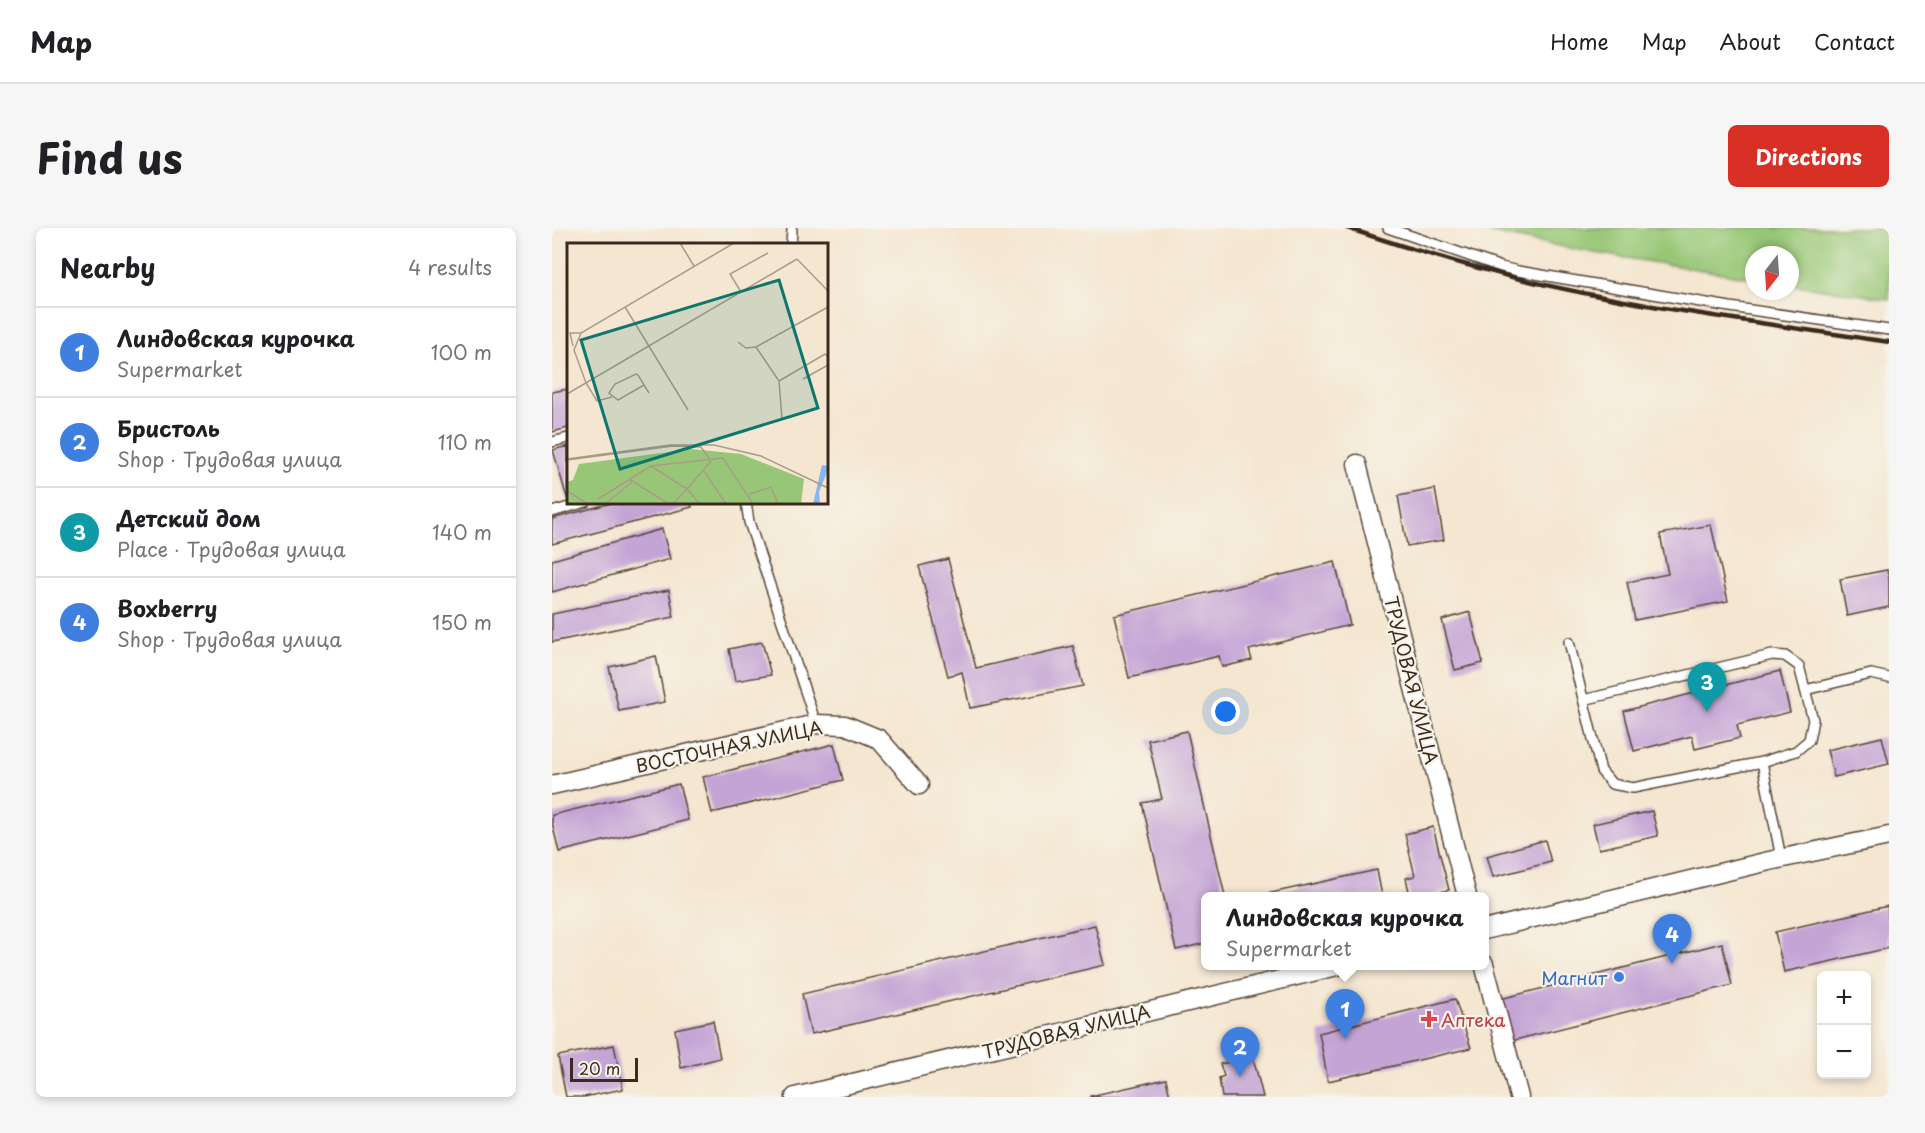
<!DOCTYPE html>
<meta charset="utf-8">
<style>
:root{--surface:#fff;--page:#f6f6f6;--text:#202124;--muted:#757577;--line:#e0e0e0;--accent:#d93025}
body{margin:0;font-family:"Playpen Sans",sans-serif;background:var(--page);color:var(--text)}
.controls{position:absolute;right:18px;bottom:18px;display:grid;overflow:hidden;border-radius:9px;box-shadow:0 3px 9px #0003}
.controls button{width:54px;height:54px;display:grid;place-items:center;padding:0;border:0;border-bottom:2px solid var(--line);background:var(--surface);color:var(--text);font:30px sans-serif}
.compass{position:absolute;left:1193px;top:18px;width:54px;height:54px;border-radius:50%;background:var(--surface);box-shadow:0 3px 9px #0003;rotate:197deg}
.scale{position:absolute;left:18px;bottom:15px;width:68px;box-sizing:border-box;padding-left:6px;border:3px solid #3b2a1e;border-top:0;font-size:16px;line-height:21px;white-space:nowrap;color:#3b2a1e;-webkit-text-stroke:4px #f7f3e8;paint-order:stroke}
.you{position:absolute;left:674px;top:484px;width:21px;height:21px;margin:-15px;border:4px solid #fff;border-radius:50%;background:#1a73e8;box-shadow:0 0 0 9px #1a73e833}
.badge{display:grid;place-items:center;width:39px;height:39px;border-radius:50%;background:var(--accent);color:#fff;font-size:20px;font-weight:700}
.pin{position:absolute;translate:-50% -50px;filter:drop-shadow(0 2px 3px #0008)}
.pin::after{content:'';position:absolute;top:32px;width:21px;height:18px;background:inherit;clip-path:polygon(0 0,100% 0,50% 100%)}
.popup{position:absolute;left:649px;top:664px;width:288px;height:78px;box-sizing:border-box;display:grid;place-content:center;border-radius:9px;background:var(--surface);filter:drop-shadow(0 2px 4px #0005);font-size:20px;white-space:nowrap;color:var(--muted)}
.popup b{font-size:22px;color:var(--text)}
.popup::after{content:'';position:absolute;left:50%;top:100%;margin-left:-12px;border:12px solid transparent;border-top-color:var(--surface)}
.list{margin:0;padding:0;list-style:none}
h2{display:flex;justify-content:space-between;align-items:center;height:78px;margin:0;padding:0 24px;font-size:26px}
h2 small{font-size:20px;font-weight:400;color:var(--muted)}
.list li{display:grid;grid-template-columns:39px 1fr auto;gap:18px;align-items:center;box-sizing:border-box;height:90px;padding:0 24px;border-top:2px solid var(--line)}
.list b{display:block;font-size:22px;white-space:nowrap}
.list p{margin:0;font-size:20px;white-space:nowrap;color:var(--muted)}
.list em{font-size:20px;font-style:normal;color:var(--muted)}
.map{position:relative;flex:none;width:1337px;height:869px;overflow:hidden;border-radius:9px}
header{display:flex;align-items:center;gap:36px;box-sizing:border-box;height:84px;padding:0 30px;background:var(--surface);border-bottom:2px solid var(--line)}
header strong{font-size:28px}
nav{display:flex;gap:33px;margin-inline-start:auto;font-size:21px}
.intro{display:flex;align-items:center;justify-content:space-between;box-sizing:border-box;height:144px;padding:0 36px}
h1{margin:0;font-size:42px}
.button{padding:15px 27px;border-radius:9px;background:var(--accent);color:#fff;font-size:21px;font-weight:700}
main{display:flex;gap:36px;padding:0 36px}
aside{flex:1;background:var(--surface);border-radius:9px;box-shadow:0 3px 9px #0003}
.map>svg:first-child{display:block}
.green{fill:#97c776;stroke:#69784a;stroke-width:1.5}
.building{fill:#c4a4d5}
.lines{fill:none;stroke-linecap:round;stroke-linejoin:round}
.lane-casing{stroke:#574639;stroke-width:12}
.street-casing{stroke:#574639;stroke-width:21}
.lane{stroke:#fff;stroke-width:9}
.street{stroke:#fff;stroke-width:18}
.rail{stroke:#3b2a1e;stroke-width:4.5}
.shop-dot{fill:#3f7fe0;stroke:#f7f3e8;stroke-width:2}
.health-dot{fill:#e0444e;stroke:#f7f3e8;stroke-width:2}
.labels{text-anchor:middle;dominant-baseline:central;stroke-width:4.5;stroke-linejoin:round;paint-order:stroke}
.street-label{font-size:18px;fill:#3b2a1e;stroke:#f7f3e8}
.shop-label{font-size:18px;fill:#366cbe;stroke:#f7f3e8;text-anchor:end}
.health-label{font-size:18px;fill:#be3a42;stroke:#f7f3e8;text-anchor:start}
.inset-road{fill:none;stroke:#aa9b89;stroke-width:1.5}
.view{fill:#0f766e;fill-opacity:0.15;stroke:#0f766e;stroke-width:3}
.inset-edge{fill:none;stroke:#3b2a1e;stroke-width:3}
</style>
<header>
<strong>Map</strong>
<nav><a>Home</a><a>Map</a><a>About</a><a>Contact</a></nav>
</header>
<div class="intro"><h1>Find us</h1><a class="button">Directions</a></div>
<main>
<aside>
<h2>Nearby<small>4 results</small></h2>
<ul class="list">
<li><span class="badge" style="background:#3f7fe0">1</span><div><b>Линдовская курочка</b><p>Supermarket</p></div><em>100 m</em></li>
<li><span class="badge" style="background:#3f7fe0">2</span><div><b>Бристоль</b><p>Shop · Трудовая улица</p></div><em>110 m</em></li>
<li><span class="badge" style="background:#0f9aa8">3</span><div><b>Детский дом</b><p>Place · Трудовая улица</p></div><em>140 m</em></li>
<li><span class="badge" style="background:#3f7fe0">4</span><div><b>Boxberry</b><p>Shop · Трудовая улица</p></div><em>150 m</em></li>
</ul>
</aside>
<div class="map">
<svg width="1337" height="869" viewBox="0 0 1337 869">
<rect width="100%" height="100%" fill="#f7f3e8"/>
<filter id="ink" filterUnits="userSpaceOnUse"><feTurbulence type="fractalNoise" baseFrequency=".0167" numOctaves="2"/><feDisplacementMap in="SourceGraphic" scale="12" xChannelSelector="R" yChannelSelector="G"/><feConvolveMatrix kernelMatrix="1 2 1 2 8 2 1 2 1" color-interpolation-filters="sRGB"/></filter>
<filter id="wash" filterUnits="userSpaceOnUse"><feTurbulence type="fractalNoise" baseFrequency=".008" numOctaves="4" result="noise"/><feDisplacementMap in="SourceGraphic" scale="24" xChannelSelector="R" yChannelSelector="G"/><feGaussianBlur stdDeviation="1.35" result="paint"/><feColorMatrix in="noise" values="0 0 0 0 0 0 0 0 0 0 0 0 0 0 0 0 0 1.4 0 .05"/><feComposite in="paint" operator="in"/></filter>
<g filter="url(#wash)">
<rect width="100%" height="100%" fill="#f4e6d0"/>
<path class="green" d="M914,0H1337V71L1238,56V27H1202V50L1043,25Z"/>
<g id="blocks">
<path class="building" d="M16,161V200L0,204V164Z
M16,218V270H15L1,222Z
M883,261L892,312L855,318L846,268Z
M63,274H138L140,279L0,316V291Z
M1159,297L1176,373L1083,392L1075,354L1116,346L1108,306Z
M110,301L118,331L0,364V332Z
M396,331L424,440L521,418L531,458L418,480L410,444L396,448L367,338Z
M783,334L798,397L697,422L700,432L670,439L667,428L577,450L562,387Z
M1335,342L1337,352V379L1295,388L1288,351Z
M117,362L122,389L0,414V386Z
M918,384L931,435L903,442L890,392Z
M210,414L219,447L183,453L177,421Z
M104,428L113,474L67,483L57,439Z
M1228,443L1238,484L1185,497L1188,510L1143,521L1140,508L1082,523L1072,483Z
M635,503L673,668H654V715L624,722L590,575L610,571L596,512Z
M1330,509L1337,536L1282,549L1275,522Z
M282,516L291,552L160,585L151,549Z
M127,556L136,592L7,624L0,594V587Z
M1100,583L1106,608L1047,621L1041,596Z
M881,599L897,662L872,668H858L854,650L863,648L853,606Z
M993,612L999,634L941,649L935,628Z
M825,642L830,668H710V667Z
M1336,678L1337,720L1232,744L1223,704Z
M543,697L553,737L259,806L250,766Z
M1170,715L1180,757L955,814L944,772Z
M903,771L919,820L776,853L767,805Z
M161,793L168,830L129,840L123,801Z
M62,817L71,861L32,869H14L6,828Z
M701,829L711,869H670L667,850L672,848L668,836Z
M614,851L618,869H538V868Z"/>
</g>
</g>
<g filter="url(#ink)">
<use href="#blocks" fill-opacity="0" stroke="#574639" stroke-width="1.5"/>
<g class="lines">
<g class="lane-casing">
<path id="lane" d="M836,0L949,39L966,43L1178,79L1337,102
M239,16L240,2
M0,214L16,210
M194,274L197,294L264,496
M0,284L34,274
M1017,414L1049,543L1060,556L1081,560L1210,534L1244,523L1257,512L1261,492L1247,438L1233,428L1220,427L1031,472
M1253,462L1319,446L1337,450
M1210,534L1229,630"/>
</g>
<g class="street-casing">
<path id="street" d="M805,236L915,668
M0,557L264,496L293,497L327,511L367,557
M932,702L1217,633L1337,608
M932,736L967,869
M243,869L785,738"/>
</g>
<use href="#lane" class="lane"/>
<use href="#street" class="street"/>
<path class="rail" d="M795,0C848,18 902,34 956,48C1080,79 1211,95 1337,114"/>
</g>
</g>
<circle class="shop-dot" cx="1067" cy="749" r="6"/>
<path class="health-dot" d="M874 782h6v6h6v6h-6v6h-6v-6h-6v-6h6z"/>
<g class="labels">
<g class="street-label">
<text transform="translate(860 452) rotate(76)">ТРУДОВАЯ УЛИЦА</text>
<text transform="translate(177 518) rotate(-12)">ВОСТОЧНАЯ УЛИЦА</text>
<text transform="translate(514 803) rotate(-14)">ТРУДОВАЯ УЛИЦА</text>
</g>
<g class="shop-label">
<text x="1055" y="749">Магнит</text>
</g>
<g class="health-label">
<text x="889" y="791">Аптека</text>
</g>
</g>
<g transform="translate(15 15)">
<rect width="261" height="261" fill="#f4e6d0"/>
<path d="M124,206L174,211L237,236L234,261H0V239L6,237L12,221Z" fill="#97c776"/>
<path d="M255,222L261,223V227L252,249L253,261H246Z" fill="#87b7f2"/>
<path class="inset-road" d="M113,0L127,23M230,16L261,48M174,49L163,31L201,10M58,64L121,167M171,99L179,105L189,104L261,64M6,103L3,90H14M189,104L212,138L215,176M236,136L261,122M212,138L258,111L261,114M77,142L51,157L42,150L48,141L69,131L71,132L77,142L82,150M0,151L230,16M45,154L30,158L19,140L7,107L14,90L167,0M0,216L103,202H147L194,213L261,245M0,217L106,203L134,204L144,218L120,246L133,261M84,223L120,246L106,261M137,228L159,261M62,236L102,261M0,248L21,261M182,251L204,244L211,261M31,256L84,223L156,215L186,261M38,261L65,239"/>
<path class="view" d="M212,37L251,165L53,226L14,97Z"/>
<rect width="261" height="261" class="inset-edge"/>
</g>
</svg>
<div class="controls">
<button>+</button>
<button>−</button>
</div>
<svg class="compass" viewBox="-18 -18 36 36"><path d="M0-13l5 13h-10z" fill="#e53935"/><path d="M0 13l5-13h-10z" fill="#757577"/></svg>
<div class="scale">20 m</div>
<div class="you"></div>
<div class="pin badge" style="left:793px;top:811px;background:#3f7fe0">1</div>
<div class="popup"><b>Линдовская курочка</b>Supermarket</div>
<div class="pin badge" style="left:688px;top:849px;background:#3f7fe0">2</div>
<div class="pin badge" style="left:1155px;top:484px;background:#0f9aa8">3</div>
<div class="pin badge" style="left:1120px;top:736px;background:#3f7fe0">4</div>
</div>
</main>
